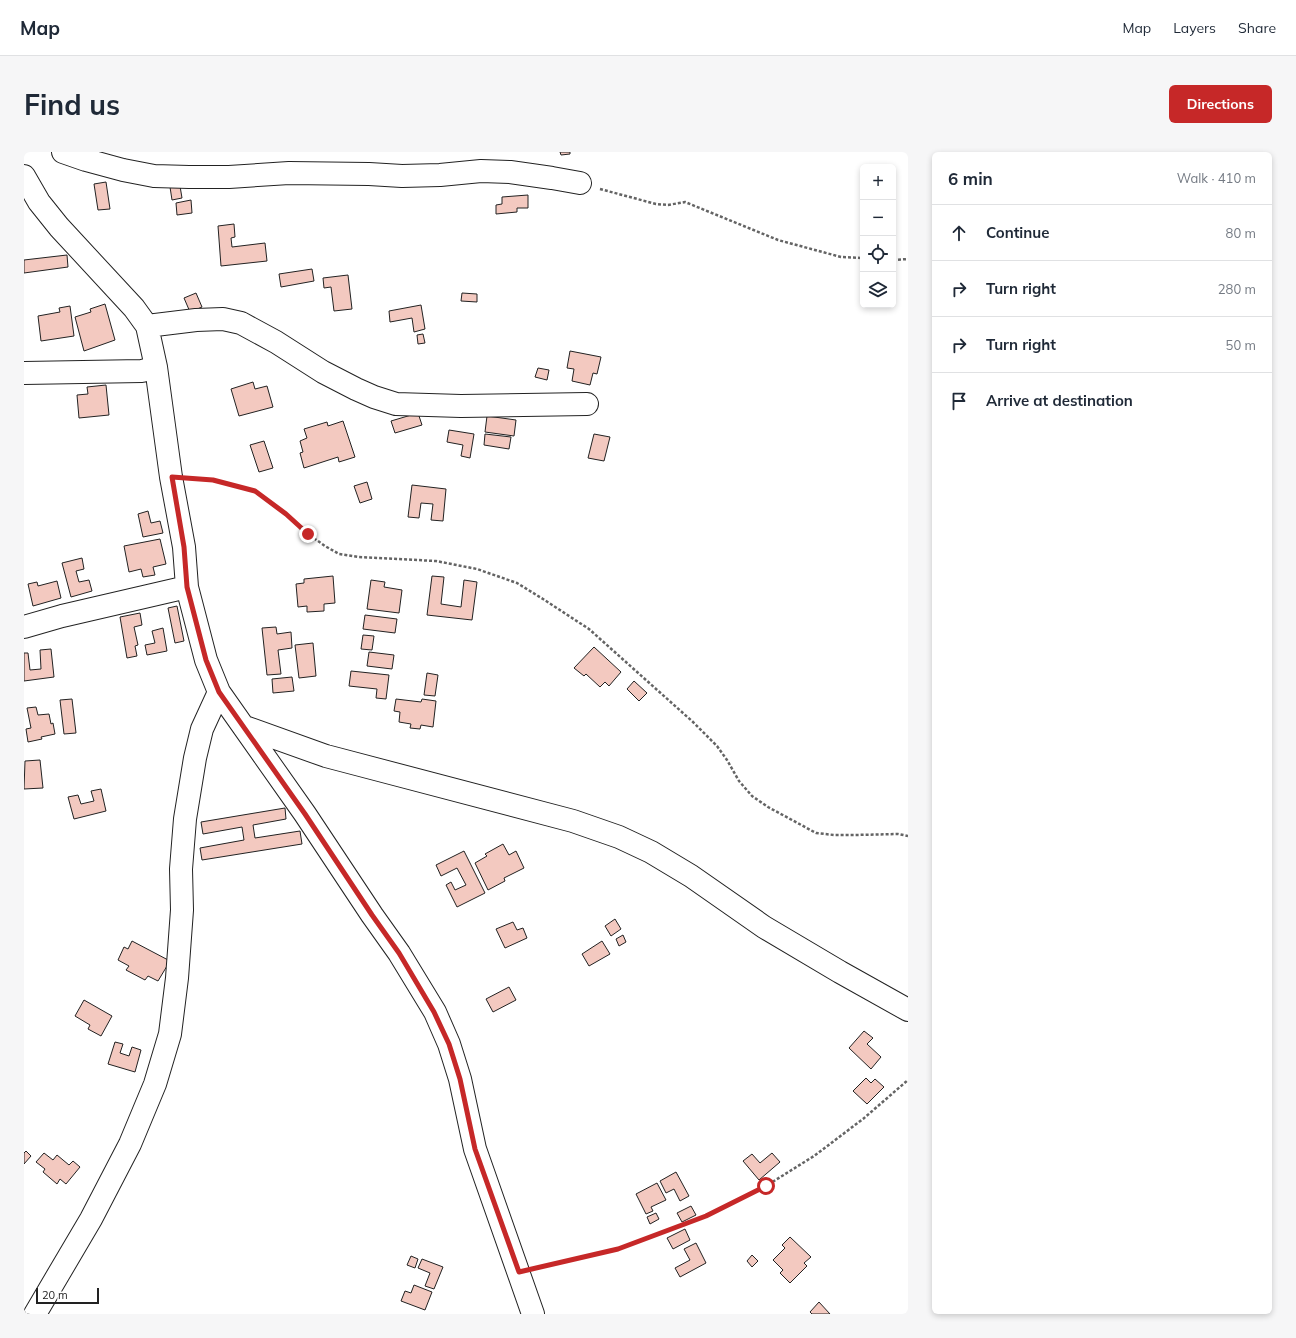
<!DOCTYPE html>
<meta charset="utf-8">
<style>
:root{--surface:#fff;--page:#f6f6f7;--text:#1f2937;--muted:#747a83;--line:#e0e1e3;--accent:#c62828}
body{margin:0;font-family:Mulish,sans-serif;background:var(--page);color:var(--text)}
.controls{position:absolute;right:12px;top:12px;display:grid;overflow:hidden;border-radius:6px;box-shadow:0 2px 6px #0003}
.controls button{width:36px;height:36px;display:grid;place-items:center;padding:0;border:0;border-bottom:1px solid var(--line);background:var(--surface);color:var(--text);font:20px sans-serif}
.scale{position:absolute;left:12px;bottom:10px;width:63px;box-sizing:border-box;padding-left:4px;border:2px solid #222;border-top:0;font-size:11px;line-height:14px;white-space:nowrap;color:#222;-webkit-text-stroke:3px #fff;paint-order:stroke}
.stop{position:absolute;width:12px;height:12px;margin:-9px;border:3px solid #c62828;border-radius:50%;background:#fff}
.stop.end{background:#c62828;border-color:#fff;box-shadow:0 1px 4px #0008}
.list{margin:0;padding:0;list-style:none}
h2{display:flex;justify-content:space-between;align-items:center;height:52px;margin:0;padding:0 16px;font-size:17px}
h2 small{font-size:13px;font-weight:400;color:var(--muted)}
.list li{display:grid;grid-template-columns:26px 1fr auto;gap:12px;align-items:center;box-sizing:border-box;height:56px;padding:0 16px;border-top:1px solid var(--line)}
.list b{display:block;font-size:15px;white-space:nowrap}
.list em{font-size:13px;font-style:normal;color:var(--muted)}
.icon{flex:none;width:22px;height:22px;fill:none;stroke:currentColor;stroke-width:2;stroke-linecap:round;stroke-linejoin:round}
.map{position:relative;flex:none;width:884px;height:1162px;overflow:hidden;border-radius:6px}
header{display:flex;align-items:center;gap:24px;box-sizing:border-box;height:56px;padding:0 20px;background:var(--surface);border-bottom:1px solid var(--line)}
header strong{font-size:19px}
nav{display:flex;gap:22px;margin-inline-start:auto;font-size:14px}
.intro{display:flex;align-items:center;justify-content:space-between;box-sizing:border-box;height:96px;padding:0 24px}
h1{margin:0;font-size:28px}
.button{padding:10px 18px;border-radius:6px;background:var(--accent);color:#fff;font-size:14px;font-weight:700}
main{display:flex;gap:24px;padding:0 24px}
aside{flex:1;background:var(--surface);border-radius:6px;box-shadow:0 2px 6px #0003}
.map>svg:first-child{display:block}
.building{fill:#f3c9c0;stroke:#222}
.lines{fill:none;stroke-linecap:round;stroke-linejoin:round}
.minor-casing{stroke:#222;stroke-width:24}
.path{stroke:#646464;stroke-width:2.5;stroke-dasharray:3 2;stroke-linecap:butt}
.minor{stroke:#fff;stroke-width:22}
.route{stroke:#c62828;stroke-width:5}
</style>
<header>
<strong>Map</strong>
<nav><a>Map</a><a>Layers</a><a>Share</a></nav>
</header>
<div class="intro"><h1>Find us</h1><a class="button">Directions</a></div>
<main>
<div class="map">
<svg width="884" height="1162" viewBox="0 0 884 1162">
<rect width="100%" height="100%" fill="#fff"/>
<path class="building" d="M536,0H546V2L537,3Z
M82,30L86,57L74,58L70,32Z
M156,34L158,46L148,48L146,35Z
M504,43V56H493V60L472,62V53L478,52V45Z
M167,48L168,61L153,63L152,51Z
M210,72L211,85L207,86L208,95L241,91L243,109L197,114L194,74Z
M43,103L44,115L0,121V108Z
M288,117L290,129L257,135L255,122Z
M324,123L328,157L310,159L307,135L300,136L299,126Z
M172,141L178,155L166,160L160,146Z
M438,141L453,142V150L437,149Z
M81,152L91,188L60,199L51,165L67,160L66,157Z
M397,153L401,177L390,180L388,166L366,170L365,159Z
M46,154L50,184L17,189L14,164L36,160L35,156Z
M399,182L401,191L394,192L393,183Z
M546,199L577,205L573,222L569,221L566,233L548,229L550,217L543,216Z
M514,216L525,218L523,228L511,225Z
M229,230L231,237L243,234L249,255L215,264L207,237Z
M82,233L85,263L55,266L53,243L64,242L63,235Z
M394,261L398,273L371,281L367,269Z
M463,264L492,268L490,284L461,280Z
M319,269L331,305L315,310L314,305L280,316L276,301L279,300L276,289L283,286L280,277L303,270L304,274Z
M425,278L450,282L446,306L437,304L439,293L423,290Z
M461,282L487,285L485,297L460,293Z
M570,282L586,285L580,309L564,306Z
M240,289L249,316L235,320L226,293Z
M343,330L348,347L336,351L330,334Z
M388,333L422,337L419,369L407,368L409,352L397,351L395,366L384,365Z
M124,359L127,371L136,369L139,381L119,385L114,362Z
M136,387L142,412L129,415L131,423L119,425L117,417L105,420L100,394Z
M58,406L60,417L52,419L55,430L65,428L68,439L47,445L38,411Z
M309,424L311,451L300,452V459L283,460V454L274,455L272,432L280,431V427Z
M408,424L420,425L417,452L437,455L440,428L453,430L448,468L403,463Z
M347,428L361,430L360,435L378,438L375,461L343,457Z
M33,429L37,446L9,454L4,432L13,430L14,434Z
M153,454L160,489L151,491L144,456Z
M116,461L118,473L110,475L114,493L111,494L113,504L103,506L96,465Z
M341,463L373,467L371,481L339,477Z
M252,475L253,482L267,480L268,496L254,498L257,522L243,523L238,476Z
M139,476L143,499L123,503L121,493L131,491L128,479Z
M339,483L350,484L348,498L337,497Z
M289,491L292,524L275,526L271,493Z
M570,495L597,520L585,534L581,530L576,535L562,522L560,524L550,516Z
M27,497L30,525L0,529V501H4L6,518L17,517L16,498Z
M345,500L370,503L368,517L343,514Z
M327,519L365,523L362,547L352,546L353,537L325,534Z
M403,521L414,523L411,544L400,543Z
M268,525L270,539L249,541L248,527Z
M610,529L623,541L615,549L603,537Z
M48,547L52,581L40,582L36,548Z
M372,547L397,550L398,547L412,549L409,575L397,573L396,577L386,576L387,572L375,570L376,560L370,559Z
M12,555L14,563L25,562L27,572L29,571L31,582L17,585L18,587L4,590L2,577L7,576L3,556Z
M16,608L19,636L0,637L1,609Z
M77,637L82,659L50,667L44,645L54,643L57,652L70,649L67,639Z
M261,656L262,667L229,673L231,686L276,679L278,692L178,708L176,696L220,688L218,675L179,682L177,670Z
M479,692L485,703L492,699L500,716L480,726L481,729L464,738L451,711L463,704L461,702Z
M440,699L461,741L433,755L422,733L427,730L431,738L442,733L433,716L417,724L412,713Z
M591,767L597,777L587,784L581,774Z
M489,770L493,778L499,776L503,786L481,796L472,777Z
M599,783L602,790L595,794L592,787Z
M108,789L146,809L134,829L124,824L121,828L102,818L105,814L94,808L100,795L104,797Z
M578,789L586,802L565,814L558,802Z
M485,835L492,848L469,860L462,847Z
M60,848L88,864L77,884L64,877L66,873L51,864Z
M840,879L849,886L843,892L857,905L847,917L825,896Z
M91,890L99,892L96,901L105,904L108,895L117,898L111,920L84,912Z
M842,926L847,931L851,927L860,935L843,952L829,939Z
M2,999L7,1004L0,1012V1001Z
M20,1001L29,1008L33,1003L45,1013L49,1009L56,1015L42,1032L36,1027L33,1032L19,1020L21,1017L12,1010Z
M748,1001L756,1010L735,1028L719,1009L728,1002L736,1011Z
M652,1020L665,1044L656,1049L650,1037L642,1041L636,1029Z
M633,1031L642,1048L627,1055L629,1059L622,1062L612,1042Z
M667,1054L672,1063L658,1070L653,1061Z
M632,1061L635,1067L626,1072L623,1065Z
M661,1077L666,1088L649,1097L643,1086Z
M766,1085L787,1105L780,1111L783,1114L766,1131L756,1121L759,1118L749,1108L761,1096L758,1093Z
M672,1091L682,1111L656,1125L651,1116L666,1108L660,1097Z
M728,1103L734,1109L728,1115L723,1109Z
M387,1104L394,1107L391,1116L383,1113Z
M398,1107L419,1115L410,1137L401,1134L406,1121L394,1116Z
M390,1133L408,1140L401,1158L377,1149L381,1139L387,1141Z
M795,1150L806,1162H788L786,1160Z"/>
<g class="lines">
<g class="minor-casing">
<path id="minor" d="M39,0L62,8L99,18L130,24L165,25H205L265,21L345,22L378,24L416,23L457,19L486,20L528,26L556,31
M0,24L15,50L35,75L110,156L123,174L132,215L147,325L160,395L163,435L182,508L195,540L281,662L348,763L375,801L411,860L425,892L436,927L451,997L509,1162
M123,174L172,168L199,167L217,171L252,190L299,220L332,237L350,245L372,252L437,254L563,252
M0,221L118,219L132,215
M0,475L38,464L163,435
M221,575L302,604L549,669L595,685L627,700L667,724L740,775L816,820L884,858
M11,1162L67,1067L106,992L131,932L146,882L153,826L158,758L157,717L161,667L171,606L178,577L195,540"/>
</g>
<path class="path" d="M576,37L632,52L644,53L661,50L754,88L817,105L839,106
M869,108L884,107
M168,327L189,328L231,339L262,363L284,382L301,394L315,402L335,405L412,409L453,417L493,431L519,447L565,477L669,570L693,594L703,608L715,629L728,644L744,655L792,681L810,683H831L874,682L884,684
M515,1115L595,1097L682,1064L742,1034L790,1004L839,967L884,928"/>
<use href="#minor" class="minor"/>
</g>
<g class="lines">
<path class="route" d="M284,382L262,362L231,339L189,328L148,325L160,395L163,435L182,508L195,540L281,662L348,763L375,801L410,860L425,892L436,927L451,997L495,1120L594,1097L682,1064L742,1034"/>
</g>
</svg>
<div class="controls">
<button>+</button>
<button>−</button>
<button><svg class="icon" aria-label="locate" viewBox="0 0 24 24"><circle cx="12" cy="12" r="6"/><path d="M12 2v4M12 18v4M2 12h4M18 12h4"/></svg></button>
<button><svg class="icon" aria-label="layers" viewBox="0 0 24 24"><path d="M12 4l9 5-9 5-9-5zM3 14l9 5 9-5"/></svg></button>
</div>
<div class="scale">20 m</div>
<div class="stop" style="left:742px;top:1034px"></div>
<div class="stop end" style="left:284px;top:382px"></div>
</div>
<aside>
<h2>6 min<small>Walk · 410 m</small></h2>
<ul class="list">
<li><svg class="icon" aria-label="ahead" viewBox="0 0 24 24"><path d="M12 20V5M6 11l6-6 6 6"/></svg><div><b>Continue</b></div><em>80 m</em></li>
<li><svg class="icon" aria-label="right" viewBox="0 0 24 24"><path d="M7 20v-9h11M14 6l5 5-5 5"/></svg><div><b>Turn right</b></div><em>280 m</em></li>
<li><svg class="icon" aria-label="right" viewBox="0 0 24 24"><path d="M7 20v-9h11M14 6l5 5-5 5"/></svg><div><b>Turn right</b></div><em>50 m</em></li>
<li><svg class="icon" aria-label="arrive" viewBox="0 0 24 24"><path d="M6 21V4h12l-3 4 3 4H6"/></svg><div><b>Arrive at destination</b></div></li>
</ul>
</aside>
</main>
